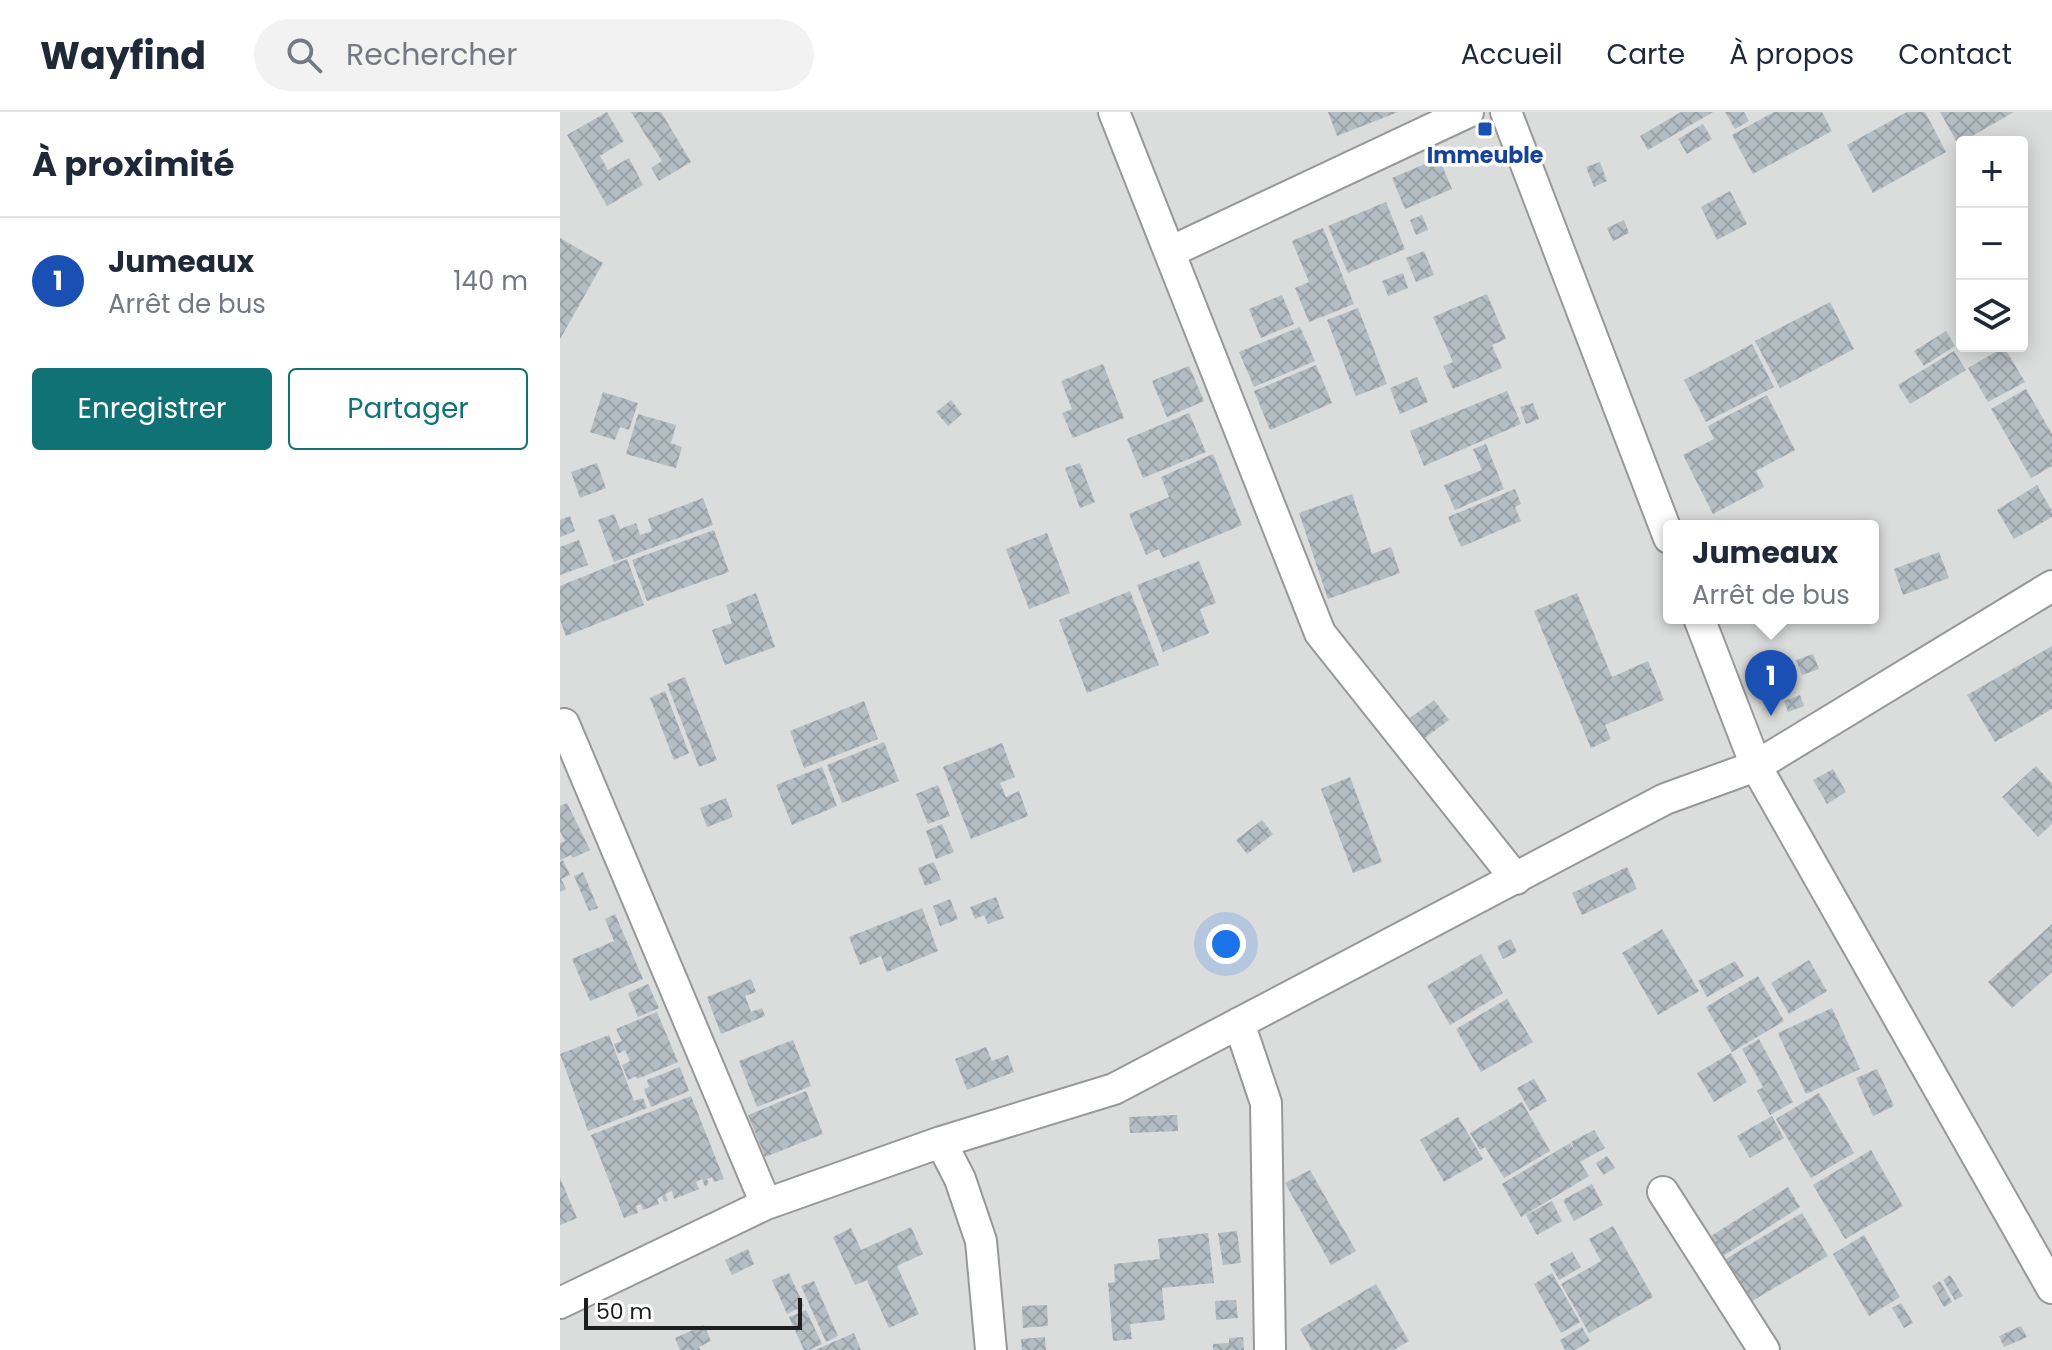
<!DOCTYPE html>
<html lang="fr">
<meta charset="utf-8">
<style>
:root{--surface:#fff;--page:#f2f2f3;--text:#1f2937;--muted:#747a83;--line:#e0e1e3;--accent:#117276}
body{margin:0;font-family:Poppins,sans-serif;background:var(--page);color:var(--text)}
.controls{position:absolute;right:24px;top:24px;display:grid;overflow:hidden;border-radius:8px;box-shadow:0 4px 20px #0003}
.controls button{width:72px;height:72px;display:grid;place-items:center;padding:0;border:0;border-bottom:2px solid var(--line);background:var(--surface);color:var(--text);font:40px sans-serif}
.scale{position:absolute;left:24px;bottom:20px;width:218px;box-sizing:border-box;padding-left:8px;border:4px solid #1e1e1e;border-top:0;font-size:22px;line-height:28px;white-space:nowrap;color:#1e1e1e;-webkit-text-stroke:6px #fff;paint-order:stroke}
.you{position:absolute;left:666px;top:832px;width:28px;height:28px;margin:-20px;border:6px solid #fff;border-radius:50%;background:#1a73e8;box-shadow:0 0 0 12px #1a73e833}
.badge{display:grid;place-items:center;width:52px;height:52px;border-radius:50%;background:var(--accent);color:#fff;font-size:26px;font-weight:700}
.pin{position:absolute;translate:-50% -66px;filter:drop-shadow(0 2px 4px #0008)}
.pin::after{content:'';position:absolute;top:42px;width:28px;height:24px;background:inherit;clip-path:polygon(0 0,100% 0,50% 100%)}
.popup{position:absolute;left:1103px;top:408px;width:216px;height:104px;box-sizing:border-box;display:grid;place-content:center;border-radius:8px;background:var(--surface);filter:drop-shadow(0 2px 6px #0005);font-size:26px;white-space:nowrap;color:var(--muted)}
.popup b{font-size:30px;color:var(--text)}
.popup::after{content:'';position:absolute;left:50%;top:100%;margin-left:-16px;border:16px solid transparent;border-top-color:var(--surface)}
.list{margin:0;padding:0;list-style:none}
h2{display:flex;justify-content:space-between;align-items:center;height:104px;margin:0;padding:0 32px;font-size:34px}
h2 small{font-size:26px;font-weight:400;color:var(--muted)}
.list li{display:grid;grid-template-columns:52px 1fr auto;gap:24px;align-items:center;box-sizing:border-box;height:128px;padding:0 32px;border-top:2px solid var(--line)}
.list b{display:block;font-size:30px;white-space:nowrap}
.list p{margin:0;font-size:26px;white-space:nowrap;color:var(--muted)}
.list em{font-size:26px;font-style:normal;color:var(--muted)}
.actions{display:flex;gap:16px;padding:24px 32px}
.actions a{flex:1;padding:18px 0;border:2px solid var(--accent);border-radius:8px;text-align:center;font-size:28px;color:var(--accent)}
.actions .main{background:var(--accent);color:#fff}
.icon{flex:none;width:44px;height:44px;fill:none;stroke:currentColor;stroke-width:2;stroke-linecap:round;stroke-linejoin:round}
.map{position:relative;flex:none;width:1492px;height:1238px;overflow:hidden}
header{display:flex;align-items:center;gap:48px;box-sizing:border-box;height:112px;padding:0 40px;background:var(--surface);border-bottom:2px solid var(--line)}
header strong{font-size:38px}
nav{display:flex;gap:44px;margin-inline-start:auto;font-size:28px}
.search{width:560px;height:72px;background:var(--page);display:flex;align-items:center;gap:20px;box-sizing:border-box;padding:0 28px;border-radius:44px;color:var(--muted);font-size:30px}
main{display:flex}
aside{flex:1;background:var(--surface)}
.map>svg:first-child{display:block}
.residential{fill:#dbdcdc;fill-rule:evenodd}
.building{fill:url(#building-cross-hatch)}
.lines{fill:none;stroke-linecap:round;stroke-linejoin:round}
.minor-casing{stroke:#989898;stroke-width:34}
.minor{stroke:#fff;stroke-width:30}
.transit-dot{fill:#1a4fb4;stroke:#fff;stroke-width:3}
.labels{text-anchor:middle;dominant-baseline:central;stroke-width:7;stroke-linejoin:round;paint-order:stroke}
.transit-label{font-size:22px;font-weight:bold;fill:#164399;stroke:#fff}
</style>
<header>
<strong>Wayfind</strong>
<div class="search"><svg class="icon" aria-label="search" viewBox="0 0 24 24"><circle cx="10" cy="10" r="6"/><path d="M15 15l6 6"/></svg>Rechercher</div>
<nav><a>Accueil</a><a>Carte</a><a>À propos</a><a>Contact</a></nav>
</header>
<main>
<aside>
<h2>À proximité<small></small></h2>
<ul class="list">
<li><span class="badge" style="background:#1a4fb4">1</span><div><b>Jumeaux</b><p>Arrêt de bus</p></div><em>140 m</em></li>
</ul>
<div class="actions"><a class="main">Enregistrer</a><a>Partager</a></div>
</aside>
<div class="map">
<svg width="1492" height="1238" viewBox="0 0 1492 1238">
<defs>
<pattern id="building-cross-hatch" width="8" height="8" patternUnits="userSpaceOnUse" patternTransform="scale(2)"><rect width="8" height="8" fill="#b3bdc4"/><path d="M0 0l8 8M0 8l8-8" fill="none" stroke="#9aa2a8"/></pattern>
</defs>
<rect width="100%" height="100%" fill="#e4e8ef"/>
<path class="residential" d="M0,0H1492V1238H0ZM1402,30H1462V234H1402ZM1109,414H1313V506H1109Z"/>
<path class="building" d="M47,0L64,29L40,44L48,58L69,46L83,73L47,94L7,23Z
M71,0H101L131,50L99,69L91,56L102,49Z
M768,0H838L777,24Z
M1121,0H1153L1088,38L1080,24Z
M1165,0H1184L1189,9L1175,17Z
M1214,0H1262L1272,19L1193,62L1172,23Z
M1347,0H1365L1386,40L1313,81L1287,33Z
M1380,0H1454L1398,32Z
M1143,12L1152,27L1127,42L1118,27Z
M879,46L892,77L845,97L832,66Z
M1040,50L1047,69L1034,75L1026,55Z
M1170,79L1187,112L1157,128L1141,95Z
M826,90L845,137L788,161L768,114Z
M862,103L868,118L856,123L850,108Z
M1064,108L1069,121L1053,129L1047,116Z
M763,116L794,192L749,210L735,176L749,170L732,129Z
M0,126L43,151L0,227Z
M864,139L874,163L856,170L846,146Z
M843,161L848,176L828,184L822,169Z
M927,182L946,227L932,233L942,256L893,277L883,254L893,250L873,205Z
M722,183L734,212L701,226L689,197Z
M1270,190L1294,237L1220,276L1195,229Z
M798,196L827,272L796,284L767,208Z
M740,215L755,249L694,275L679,240Z
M1386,219L1395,234L1364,254L1354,239Z
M1192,232L1214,275L1146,310L1124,268Z
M1444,235L1465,270L1428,290L1408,256Z
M1394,239L1406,258L1350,292L1338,273Z
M543,252L564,306L513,326L502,301L512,297L501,269Z
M756,253L772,291L710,318L694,279Z
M629,254L644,289L607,305L592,269Z
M857,265L868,290L840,302L830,276Z
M1466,277L1492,322V354L1471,366L1431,297Z
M947,279L961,312L864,354L850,319Z
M43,280L78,291L69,318L60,315L55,328L30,320Z
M1207,283L1235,338L1196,359L1204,375L1153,402L1123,343L1154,327L1148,314Z
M391,288L402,302L388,314L376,300Z
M973,291L979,307L966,312L960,295Z
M629,301L646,340L583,366L567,327Z
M78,302L116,313L111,331L122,335L116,356L66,342Z
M926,332L944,377L895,398L884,373L922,358L913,337Z
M653,342L682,413L603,446L599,437L586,443L569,402L609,385L601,365Z
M37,351L46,376L20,386L11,360Z
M520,351L535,390L520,396L505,356Z
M1477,373L1492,399V405L1454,427L1437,398Z
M955,377L961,392L955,395L961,409L901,435L888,405Z
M792,382L812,442L831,435L840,461L768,487L739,401Z
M143,386L153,413L54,450L38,408L54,402L60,417L76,411L80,423L92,419L88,407Z
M10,404L15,419L0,425V408Z
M154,418L169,460L87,489L72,448Z
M487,421L510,481L469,497L446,437Z
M19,428L28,453L0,463V435Z
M1379,440L1389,466L1343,483L1334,457Z
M67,447L84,493L6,524L0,508V474Z
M639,449L656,491L640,497L649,521L603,540L577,473Z
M570,479L599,553L527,581L499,508Z
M196,481L215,535L165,553L152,518L172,511L166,493Z
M1017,481L1052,565L1088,549L1104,588L1045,613L1051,627L1031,636L974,499Z
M1199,506H1219L1222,516L1205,522Z
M1492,534V597L1435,630L1407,583Z
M1253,542L1259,557L1242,563L1236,548Z
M125,565L157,648L139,655L107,572Z
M105,579L129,641L114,648L90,586Z
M1240,583L1244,594L1228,600L1224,589Z
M874,588L889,608L865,626L850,606Z
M304,589L318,627L244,656L230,619Z
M324,630L339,669L282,691L267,653Z
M442,631L455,665L440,671L446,685L459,679L468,704L411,727L383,655Z
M1476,654L1492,672V712L1478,725L1442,685Z
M262,655L277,694L232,713L216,673Z
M1273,657L1286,680L1267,692L1253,668Z
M790,665L822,750L793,761L761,677Z
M378,673L390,704L368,712L356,682Z
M166,686L173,705L147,715L140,696Z
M7,691L30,738L13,746L11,743L0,748V731L5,729L0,719V694Z
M702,708L713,722L687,742L676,728Z
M382,712L394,740L376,747L366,719Z
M3,748L10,763L1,767L6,777L0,780V750Z
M374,750L381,768L365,774L358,756Z
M1067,755L1077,777L1022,803L1012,781Z
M23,760L38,796L29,799L14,764Z
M436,785L444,806L428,812L424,803L415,807L410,795Z
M390,787L398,807L380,814L373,794Z
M362,796L378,839L327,860L321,844L300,853L289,825Z
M55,802L83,867L30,889L12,847L54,829L45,807Z
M1492,812V860L1452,896L1428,870Z
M1102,817L1139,879L1098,903L1062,841Z
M951,827L957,840L943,847L937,834Z
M921,842L943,881L890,913L867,874Z
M1249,848L1267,879L1229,902L1211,871Z
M1175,849L1184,864L1147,885L1138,869Z
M1198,864L1224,909L1172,940L1146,895Z
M191,867L196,880L185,884L191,900L202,896L205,904L161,922L147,885Z
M88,872L99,896L78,905L68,881Z
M947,887L973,930L921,960L896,917Z
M1272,896L1300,957L1246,982L1218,921Z
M97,900L118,950L77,967L76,964L68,968L62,953L70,949L65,938L58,942L54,932L62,929L56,917Z
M49,923L74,989L83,986L87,996L28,1019L0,942Z
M1199,927L1233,990L1210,1003L1197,979L1203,975L1182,937Z
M233,928L251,974L197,995L179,949Z
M426,935L432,949L448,943L454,960L407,978L395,947Z
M1171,941L1187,970L1154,990L1137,961Z
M120,955L129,979L91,995L84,977L89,975L87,968Z
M1317,957L1334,994L1313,1004L1296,966Z
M974,967L987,989L970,999L957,976Z
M246,979L263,1022L205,1045L188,1003Z
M1259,981L1294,1041L1251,1066L1216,1007Z
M131,984L164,1067L154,1070L152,1065L147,1067L149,1072L145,1074L142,1067L136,1070L139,1077L114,1087L112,1079L105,1082L108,1089L104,1090L102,1084L97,1087L99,1092L83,1098L81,1092L76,1094L78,1101L64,1106L31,1023Z
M962,990L990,1039L944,1066L925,1035L920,1038L910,1021Z
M617,1003L618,1019L570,1021L569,1005Z
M1212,1004L1224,1026L1190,1046L1177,1024Z
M898,1005L923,1047L884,1070L860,1028Z
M1034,1018L1045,1036L1020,1050L1029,1064L961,1105L942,1072L1010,1031L1016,1041L1011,1030Z
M1311,1038L1343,1094L1285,1127L1253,1073Z
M1047,1044L1055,1056L1043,1063L1036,1051Z
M750,1058L796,1139L771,1153L725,1071Z
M0,1066L17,1106L0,1113Z
M1032,1072L1043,1093L1014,1109L1003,1088Z
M1228,1075L1240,1095L1163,1144L1151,1124Z
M992,1089L1002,1109L977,1123L966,1103Z
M1242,1101L1268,1144L1189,1191L1164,1148Z
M1053,1114L1093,1185L1029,1221L1001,1172L1041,1149L1029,1127Z
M351,1115L363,1142L337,1154L359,1202L329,1216L307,1168L295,1173L273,1125L291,1116L301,1138Z
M677,1119L681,1151L663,1153L658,1121Z
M648,1121L654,1171L602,1176L605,1208L570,1212L572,1227L553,1229L548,1171L555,1170L554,1152L600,1147L598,1127Z
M1304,1123L1340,1185L1309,1204L1273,1142Z
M188,1137L194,1152L172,1163L165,1148Z
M1012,1140L1021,1155L999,1168L990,1152Z
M229,1161L244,1194L227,1202L212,1168Z
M992,1161L1020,1210L1001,1221L974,1172Z
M1390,1163L1403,1184L1395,1188L1383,1168Z
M254,1169L278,1224L266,1230L241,1174Z
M1380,1169L1392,1190L1384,1195L1372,1174Z
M816,1172L849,1229L834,1238H752L740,1217Z
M676,1188L678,1206L656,1208L655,1189Z
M1341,1191L1353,1211L1344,1216L1332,1196Z
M487,1193L488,1214L463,1216L462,1194Z
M246,1198L262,1232L249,1238H244L229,1205Z
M144,1213L151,1229L139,1235L140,1238H120L115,1226Z
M1461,1214L1467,1225L1444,1235L1439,1224Z
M1022,1215L1030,1229L1015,1238H1005L1000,1228Z
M294,1221L301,1238H255Z
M485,1225L486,1238H462L461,1227Z
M683,1225L684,1238H653V1232L669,1231V1226Z"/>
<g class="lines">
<g class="minor-casing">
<path id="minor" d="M554,0L760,521L956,767
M946,0L1109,426
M610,140L908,0
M1139,506L1196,654L1492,1176
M4,612L206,1092
M679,911L706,991L710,1238
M381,1030L400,1067L421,1129L431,1238
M1103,1080L1204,1238
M0,1191L206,1092L381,1030L554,977L1105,687L1196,654L1492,474"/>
</g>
<use href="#minor" class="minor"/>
</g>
<rect class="transit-dot" x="917" y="9" width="16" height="16" rx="4"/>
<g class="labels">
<g class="transit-label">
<text x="925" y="43">Immeuble</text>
</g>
</g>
</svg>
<div class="controls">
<button>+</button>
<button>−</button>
<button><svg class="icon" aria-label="layers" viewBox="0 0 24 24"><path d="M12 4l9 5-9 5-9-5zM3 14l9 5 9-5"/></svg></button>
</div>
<div class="scale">50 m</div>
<div class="you"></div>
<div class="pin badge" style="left:1211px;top:604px;background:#1a4fb4">1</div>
<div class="popup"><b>Jumeaux</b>Arrêt de bus</div>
</div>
</main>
